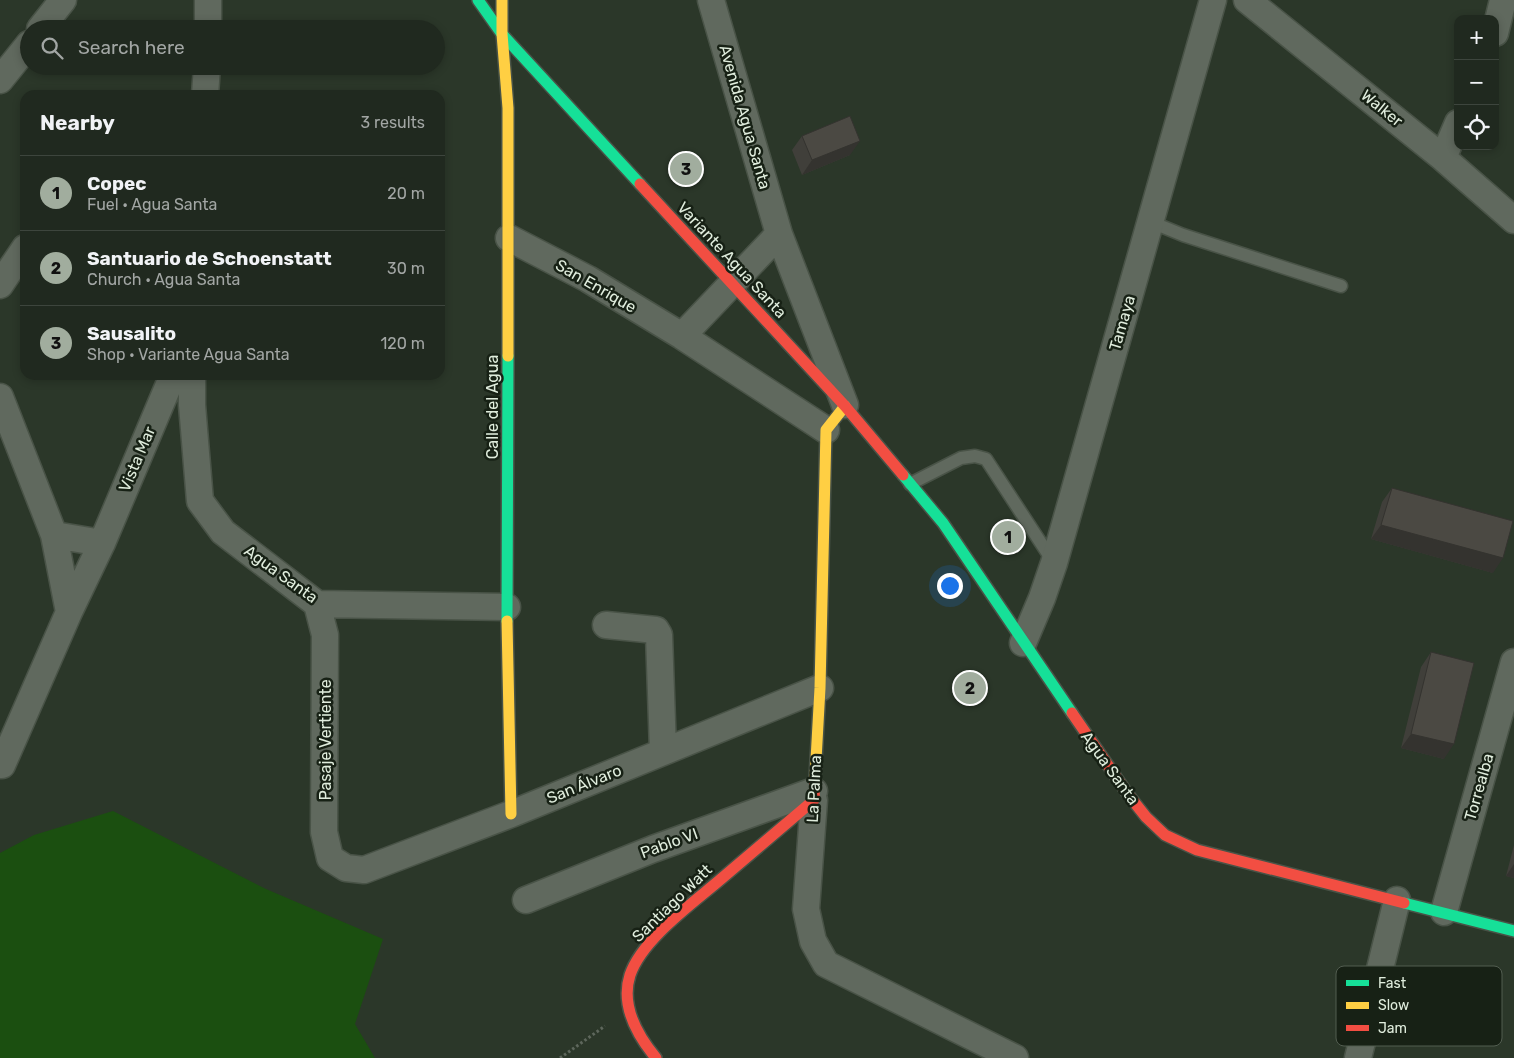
<!DOCTYPE html>
<meta charset="utf-8">
<style>
:root{--surface:#20291f;--page:#283128;--text:#f1f3f6;--muted:#a2a6a4;--line:#3d453d;--accent:#a1ad9e}
body{margin:0;font-family:Rubik,sans-serif;background:var(--page);color:var(--text)}
.controls{position:absolute;right:15px;top:15px;display:grid;overflow:hidden;border-radius:10px;box-shadow:0 2px 8px #0003}
.controls button{width:45px;height:45px;display:grid;place-items:center;padding:0;border:0;border-bottom:1px solid var(--line);background:var(--surface);color:var(--text);font:25px sans-serif}
.you{position:absolute;left:949px;top:585px;width:18px;height:18px;margin:-12px;border:4px solid #fff;border-radius:50%;background:#1a73e8;box-shadow:0 0 0 8px #1a73e833}
.badge{display:grid;place-items:center;width:32px;height:32px;border-radius:50%;background:var(--accent);color:#111;font-size:16px;font-weight:700}
.pin{position:absolute;translate:-50% -50%;border:2px solid #fff;box-shadow:0 1px 5px #0006}
.list{margin:0;padding:0;list-style:none}
h2{display:flex;justify-content:space-between;align-items:center;height:65px;margin:0;padding:0 20px;font-size:21px}
h2 small{font-size:16px;font-weight:400;color:var(--muted)}
.list li{display:grid;grid-template-columns:32px 1fr auto;gap:15px;align-items:center;box-sizing:border-box;height:75px;padding:0 20px;border-top:1px solid var(--line)}
.list b{display:block;font-size:19px;white-space:nowrap}
.list p{margin:0;font-size:16px;white-space:nowrap;color:var(--muted)}
.list em{font-size:16px;font-style:normal;color:var(--muted)}
.icon{flex:none;width:28px;height:28px;fill:none;stroke:currentColor;stroke-width:2;stroke-linecap:round;stroke-linejoin:round}
.map{position:relative;flex:none;width:1514px;height:1058px;overflow:hidden}
.search{position:absolute;background:var(--surface);box-shadow:0 2px 8px #0003;left:20px;top:20px;width:425px;height:55px;display:flex;align-items:center;gap:12px;box-sizing:border-box;padding:0 18px;border-radius:28px;color:var(--muted);font-size:19px}
.panel{position:absolute;background:var(--surface);box-shadow:0 2px 8px #0003;left:20px;top:90px;width:425px;height:290px;border-radius:15px}
.map>svg:first-child{display:block}
.green{fill:#1b4f10}
.lines{fill:none;stroke-linecap:round;stroke-linejoin:round}
.lane-casing{stroke:#495347;stroke-width:15}
.street-casing{stroke:#495347;stroke-width:29}
.fast-casing{stroke:#495347;stroke-width:14}
.slow-casing{stroke:#495347;stroke-width:14}
.jam-casing{stroke:#495347;stroke-width:14}
.path{stroke:#5e675c;stroke-width:3;stroke-dasharray:2.5 2.5;stroke-linecap:butt}
.lane{stroke:#60695e;stroke-width:12}
.street{stroke:#60695e;stroke-width:26}
.fast{stroke:#16e098;stroke-width:11}
.slow{stroke:#ffcf43;stroke-width:11}
.jam{stroke:#f24e42;stroke-width:11}
.wall{fill:#403f3a}
.shaded-wall{fill:#34332f}
.building{fill:#4b4943;stroke:#34332f}
.labels{text-anchor:middle;dominant-baseline:central;stroke-width:5;stroke-linejoin:round;paint-order:stroke}
.street-label{font-size:16px;fill:#e0eddd;stroke:#172115}
.key{fill:#172115;stroke:#535e51;stroke-width:1}
.key-label{font-size:14px;fill:#e0eddd}
</style>
<div class="map">
<svg width="1514" height="1058" viewBox="0 0 1514 1058">
<rect width="100%" height="100%" fill="#2b3729"/>
<path class="green" d="M113,811L266,889L383,939L355,1024L375,1058H0V853L34,835Z"/>
<g class="lines">
<g class="lane-casing">
<path id="lane" d="M1151,222L1183,235L1341,286
M910,484L961,458L975,456L986,459L1054,563"/>
</g>
<g class="street-casing">
<path id="street" d="M711,0L779,234L845,405
M1247,0L1443,158L1514,220
M40,29L63,0
M208,29V0
M1495,33L1503,0
M0,80L29,44
M205,95L207,66
M1443,158L1458,123
M509,238L588,279L682,336L826,430
M0,285L25,248
M682,336L779,234
M192,375V405L200,501L223,532L317,604L507,607
M0,397L54,535L69,612
M54,535L102,543
M317,604L325,635L324,832L330,858L346,868L364,870L511,814L820,688
M606,625L656,630L659,635L663,751
M1023,643L1042,598L1054,563L1213,0
M2,765L69,612L102,543L173,375
M814,800L806,909L813,941L826,964L1015,1058
M526,900L653,849L814,791
M1444,912L1514,662
M1358,1058L1397,900"/>
</g>
<g class="fast-casing">
<path id="fast" d="M478,0L502,34L640,184
M903,475L943,523L1072,713
M507,621L508,356
M1404,903L1514,931"/>
</g>
<g class="slow-casing">
<path id="slow" d="M502,0V34L508,108V356
M507,621L511,814
M815,778L820,688L826,430L845,406"/>
</g>
<g class="jam-casing">
<path id="jam" d="M640,184L845,406L903,475
M1072,713L1127,793L1146,817L1165,835L1197,850L1404,903
M656,1058C637,1035 620,1006 630,975C642,939 693,903 721,879C752,853 783,826 814,800L815,778"/>
</g>
<path class="path" d="M560,1058L605,1026"/>
<use href="#lane" class="lane"/>
<use href="#street" class="street"/>
<use href="#fast" class="fast"/>
<use href="#slow" class="slow"/>
<use href="#jam" class="jam"/>
</g>
<path class="wall" d="M802,136L850,155L802,175L792,150Z
M1392,488L1493,573L1371,539L1382,502Z
M1431,652L1444,759L1401,748L1421,667Z
M1514,845V878L1506,876Z"/>
<path class="shaded-wall" d="M860,141L850,155L802,175L812,160Z
M1381,525L1503,558L1493,573L1371,539Z
M1411,734L1454,744L1444,759L1401,748Z
M1514,864V878L1506,876Z"/>
<path class="building" d="M850,116L860,141L812,160L802,136Z
M1392,488L1513,521L1503,558L1381,525Z
M1431,652L1474,663L1454,744L1411,734Z"/>
<g class="labels">
<g class="street-label">
<text transform="translate(1382 108) rotate(39)">Walker</text>
<text transform="translate(745 117) rotate(74)">Avenida Agua Santa</text>
<text transform="translate(732 260) rotate(47)">Variante Agua Santa</text>
<text transform="translate(596 286) rotate(30)">San Enrique</text>
<text transform="translate(1122 323) rotate(-74)">Tamaya</text>
<text transform="translate(492 407) rotate(-90)">Calle del Agua</text>
<text transform="translate(137 459) rotate(-67)">Vista Mar</text>
<text transform="translate(281 574) rotate(36)">Agua Santa</text>
<text transform="translate(325 740) rotate(-90)">Pasaje Vertiente</text>
<text transform="translate(1110 768) rotate(54)">Agua Santa</text>
<text transform="translate(584 784) rotate(-22)">San Álvaro</text>
<text transform="translate(1479 787) rotate(-74)">Torrealba</text>
<text transform="translate(814 789) rotate(-87)">La Palma</text>
<text transform="translate(669 843) rotate(-20)">Pablo VI</text>
<text transform="translate(672 903) rotate(-44)">Santiago Watt</text>
</g>
</g>
<rect x="1336" y="966" width="166" height="80" rx="8" class="key"/>
<rect x="1346" y="980" width="23" height="6" fill="#16e098"/>
<rect x="1346" y="1002" width="23" height="7" fill="#ffcf43"/>
<rect x="1346" y="1025" width="23" height="6" fill="#f24e42"/>
<g class="key-label">
<text x="1378" y="988">Fast</text>
<text x="1378" y="1010">Slow</text>
<text x="1378" y="1033">Jam</text>
</g>
</svg>
<div class="controls">
<button>+</button>
<button>−</button>
<button><svg class="icon" aria-label="locate" viewBox="0 0 24 24"><circle cx="12" cy="12" r="6"/><path d="M12 2v4M12 18v4M2 12h4M18 12h4"/></svg></button>
</div>
<div class="you"></div>
<div class="pin badge" style="left:1008px;top:537px">1</div>
<div class="pin badge" style="left:970px;top:688px">2</div>
<div class="pin badge" style="left:686px;top:169px">3</div>
<div class="search"><svg class="icon" aria-label="search" viewBox="0 0 24 24"><circle cx="10" cy="10" r="6"/><path d="M15 15l6 6"/></svg>Search here</div>
<section class="panel">
<h2>Nearby<small>3 results</small></h2>
<ul class="list">
<li><span class="badge">1</span><div><b>Copec</b><p>Fuel · Agua Santa</p></div><em>20 m</em></li>
<li><span class="badge">2</span><div><b>Santuario de Schoenstatt</b><p>Church · Agua Santa</p></div><em>30 m</em></li>
<li><span class="badge">3</span><div><b>Sausalito</b><p>Shop · Variante Agua Santa</p></div><em>120 m</em></li>
</ul>
</section>
</div>
